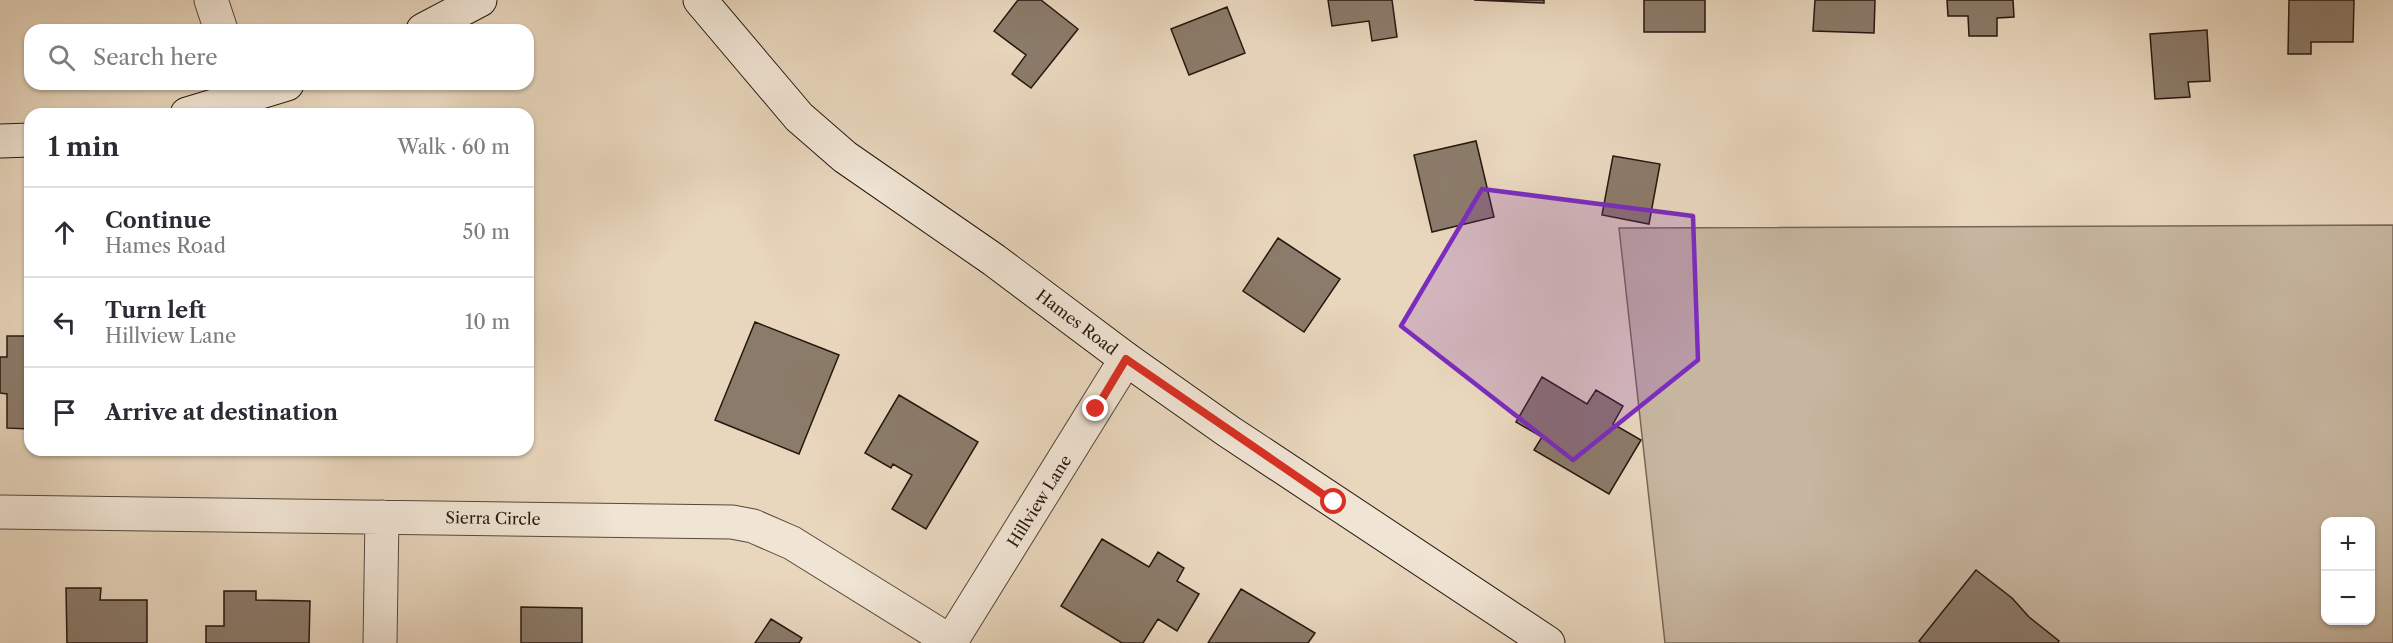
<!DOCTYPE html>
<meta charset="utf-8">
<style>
:root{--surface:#fff;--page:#f2f2f3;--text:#2b2b33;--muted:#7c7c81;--line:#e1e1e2}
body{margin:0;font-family:"Libre Caslon Text",serif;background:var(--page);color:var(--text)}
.controls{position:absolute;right:18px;bottom:18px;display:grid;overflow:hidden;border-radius:12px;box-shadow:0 2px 4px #0004}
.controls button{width:54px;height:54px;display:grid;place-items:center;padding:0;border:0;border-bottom:2px solid var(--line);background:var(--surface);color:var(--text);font:30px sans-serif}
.stop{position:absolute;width:18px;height:18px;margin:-14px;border:4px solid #d93025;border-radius:50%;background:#fff}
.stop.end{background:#d93025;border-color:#fff;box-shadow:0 2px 6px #0008}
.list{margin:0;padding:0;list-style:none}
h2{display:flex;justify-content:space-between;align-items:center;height:78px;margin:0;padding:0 24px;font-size:26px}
h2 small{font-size:20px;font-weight:400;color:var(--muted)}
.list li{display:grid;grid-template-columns:39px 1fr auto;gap:18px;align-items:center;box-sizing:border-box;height:90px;padding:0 24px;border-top:2px solid var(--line)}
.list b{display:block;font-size:22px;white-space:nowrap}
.list p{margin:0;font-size:20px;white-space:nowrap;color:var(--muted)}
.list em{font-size:20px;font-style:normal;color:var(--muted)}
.icon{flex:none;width:33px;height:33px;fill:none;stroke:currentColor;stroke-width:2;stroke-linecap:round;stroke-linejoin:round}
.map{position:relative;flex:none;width:2393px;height:643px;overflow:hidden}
.search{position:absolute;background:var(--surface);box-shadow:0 2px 4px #0004;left:24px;top:24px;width:510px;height:66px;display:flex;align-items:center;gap:15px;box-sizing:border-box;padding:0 21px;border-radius:18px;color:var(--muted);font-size:22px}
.panel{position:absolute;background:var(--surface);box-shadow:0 2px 4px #0004;left:24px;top:108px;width:510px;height:348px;border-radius:18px}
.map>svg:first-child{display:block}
.green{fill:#c7b6a0;stroke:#766758;stroke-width:1.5;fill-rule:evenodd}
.building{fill:#8b7b6a;stroke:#261810;stroke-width:1.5}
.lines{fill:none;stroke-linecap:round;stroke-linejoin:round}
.street-casing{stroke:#56483b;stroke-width:35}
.secondary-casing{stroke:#261810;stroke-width:35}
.street{stroke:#f0e4d4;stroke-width:33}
.secondary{stroke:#f0e4d4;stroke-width:33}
.route{stroke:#d93025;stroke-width:8}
.marked{fill:#7b2cbf;fill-opacity:0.2;stroke:#7b2cbf;stroke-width:4.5;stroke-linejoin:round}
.labels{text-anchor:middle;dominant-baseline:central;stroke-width:4.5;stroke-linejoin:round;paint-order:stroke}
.street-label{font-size:16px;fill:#261810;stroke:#f0e4d4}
</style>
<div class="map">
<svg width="2393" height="643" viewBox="0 0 2393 643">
<rect width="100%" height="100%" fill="#e8d6bd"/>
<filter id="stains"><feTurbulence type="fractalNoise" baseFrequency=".00333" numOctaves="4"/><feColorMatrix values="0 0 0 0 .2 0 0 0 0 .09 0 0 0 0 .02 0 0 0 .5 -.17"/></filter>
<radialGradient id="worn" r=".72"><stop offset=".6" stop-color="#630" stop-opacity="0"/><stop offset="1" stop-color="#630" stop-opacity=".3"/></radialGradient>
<path class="green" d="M2393,225V643H1665L1619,228ZM2326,522H2370V620H2326Z"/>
<path class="building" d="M1018,0H1041L1078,29L1031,88L1012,74L1026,55L994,31Z
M1328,0H1392L1397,37L1372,41L1369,21L1332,26Z
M1474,0H1544V3Z
M1644,0H1705V32H1644Z
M1815,0H1875L1874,33L1813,31Z
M1947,0H2013L2014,17L1997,18V36H1969L1968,16H1948Z
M2289,0H2354L2353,42H2311V54H2288Z
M1227,7L1245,53L1189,75L1171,29Z
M2207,30L2210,81L2188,82L2190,97L2155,99L2150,34Z
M1476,141L1494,217L1432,232L1414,155Z
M1613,156L1660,164L1649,224L1602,215Z
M1278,238L1340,279L1304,332L1243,291Z
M755,322L839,355L799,454L715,420Z
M7,336H30V429L7,428V394L0,393V357H7Z
M1542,377L1587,404L1596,390L1623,406L1613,424L1641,440L1609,494L1534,450L1542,437L1516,422Z
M899,395L978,442L926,529L892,509L912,475L893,464L891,468L865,453Z
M1102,539L1149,567L1158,552L1184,568L1177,581L1199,594L1177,631L1158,619L1143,643H1122L1061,606Z
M1976,570L2012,598L2029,617L2059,641L2058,643H1922L1919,641Z
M66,588H101L100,600H147V643H67Z
M1241,589L1315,633L1308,643H1208Z
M224,591H256V600L310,601L309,643H206V626H224Z
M521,607L582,608V643H521Z
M771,619L802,638L799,643H755Z"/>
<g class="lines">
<g class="street-casing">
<path id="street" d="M211,0L221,30
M0,512L732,522L753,526L792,543L953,643
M380,643L382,517
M950,643L1126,359"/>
</g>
<g class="secondary-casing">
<path id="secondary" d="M700,0L799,117L845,157L994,260L1126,359L1228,431L1548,643
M423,30L480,0
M187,114L287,84
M0,141L30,140"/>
</g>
<use href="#street" class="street"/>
<use href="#secondary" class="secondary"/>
</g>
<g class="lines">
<path class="route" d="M1096,409L1126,359L1334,502"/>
</g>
<path class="marked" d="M1482,189L1693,216L1698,360L1573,460L1401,326Z"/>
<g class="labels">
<g class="street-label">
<text transform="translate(1077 322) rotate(37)">Hames Road</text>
<text transform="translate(1039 501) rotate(-58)">Hillview Lane</text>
<text transform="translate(493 518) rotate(1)">Sierra Circle</text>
</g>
</g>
<rect width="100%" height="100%" filter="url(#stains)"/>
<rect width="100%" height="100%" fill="url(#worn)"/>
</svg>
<div class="controls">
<button>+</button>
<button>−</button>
</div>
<div class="stop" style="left:1334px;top:502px"></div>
<div class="stop end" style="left:1096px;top:409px"></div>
<div class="search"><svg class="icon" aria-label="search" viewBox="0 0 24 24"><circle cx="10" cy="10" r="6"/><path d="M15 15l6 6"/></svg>Search here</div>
<section class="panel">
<h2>1 min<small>Walk · 60 m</small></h2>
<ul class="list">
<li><svg class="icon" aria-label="ahead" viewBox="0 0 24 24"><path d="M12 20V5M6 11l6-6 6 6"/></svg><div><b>Continue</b><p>Hames Road</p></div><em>50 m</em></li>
<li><svg class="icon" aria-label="left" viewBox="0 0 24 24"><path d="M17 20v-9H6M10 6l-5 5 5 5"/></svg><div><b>Turn left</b><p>Hillview Lane</p></div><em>10 m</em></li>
<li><svg class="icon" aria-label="arrive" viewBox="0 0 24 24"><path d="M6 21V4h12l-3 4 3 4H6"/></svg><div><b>Arrive at destination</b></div></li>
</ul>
</section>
</div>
